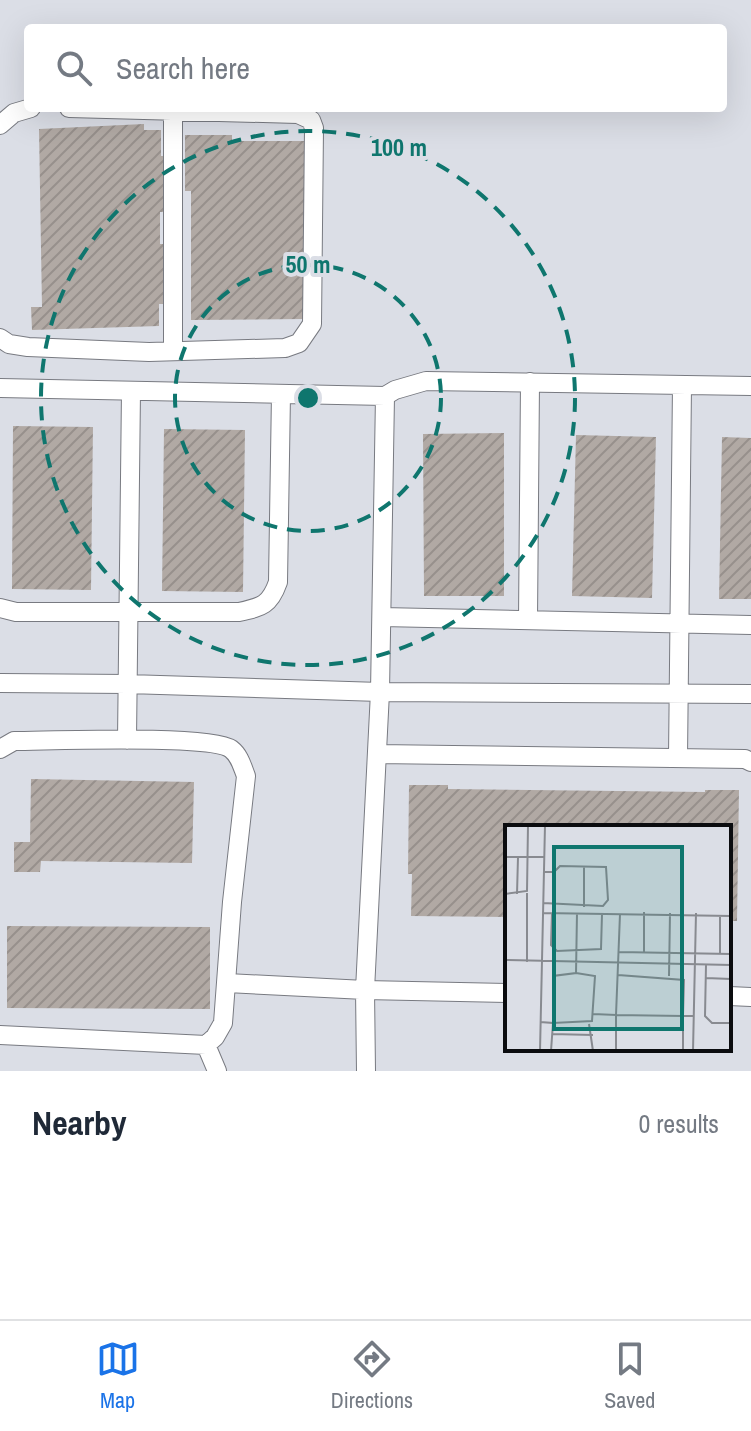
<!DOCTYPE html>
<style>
:root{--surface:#fff;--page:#f6f6f7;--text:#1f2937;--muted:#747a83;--line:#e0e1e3;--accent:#1a73e8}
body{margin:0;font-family:"Archivo Narrow",sans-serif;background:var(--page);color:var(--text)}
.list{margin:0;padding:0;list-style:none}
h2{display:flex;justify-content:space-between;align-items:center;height:104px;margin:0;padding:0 32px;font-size:34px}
h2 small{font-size:26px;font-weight:400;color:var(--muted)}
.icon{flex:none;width:44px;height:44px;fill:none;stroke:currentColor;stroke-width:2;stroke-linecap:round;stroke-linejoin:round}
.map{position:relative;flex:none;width:751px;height:1071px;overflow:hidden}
.search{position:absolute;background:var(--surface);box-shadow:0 8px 32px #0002;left:24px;right:24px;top:24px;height:88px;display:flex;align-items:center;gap:20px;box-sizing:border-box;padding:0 28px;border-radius:8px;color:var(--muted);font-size:30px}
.sheet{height:248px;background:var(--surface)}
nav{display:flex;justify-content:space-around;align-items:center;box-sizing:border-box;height:112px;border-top:2px solid var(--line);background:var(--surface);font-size:22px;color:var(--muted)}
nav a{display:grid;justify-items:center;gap:4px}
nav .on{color:var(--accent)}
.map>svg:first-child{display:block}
.building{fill:url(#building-hatch)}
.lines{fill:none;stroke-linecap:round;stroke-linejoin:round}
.minor-casing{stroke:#787a81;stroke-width:20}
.minor{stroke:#fff;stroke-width:18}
.ring{fill:none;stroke:#0f766e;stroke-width:4;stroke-dasharray:14 10}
.inset-road{fill:none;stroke:#888a90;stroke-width:2}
.view{fill:#0f766e;fill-opacity:0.15;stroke:#0f766e;stroke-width:4}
.inset-edge{fill:none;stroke:#0b0c0f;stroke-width:4}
.centre{fill:#0f766e;stroke:#dbdee6;stroke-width:4}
.ring-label{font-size:24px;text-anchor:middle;font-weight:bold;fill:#0f766e;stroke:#dbdee6;stroke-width:8;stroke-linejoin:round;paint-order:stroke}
</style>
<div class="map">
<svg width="751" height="1071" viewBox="0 0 751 1071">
<defs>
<pattern id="building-hatch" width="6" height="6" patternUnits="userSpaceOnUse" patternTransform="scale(2)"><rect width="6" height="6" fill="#b1a9a4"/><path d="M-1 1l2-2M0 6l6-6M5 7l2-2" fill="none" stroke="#97908c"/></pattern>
</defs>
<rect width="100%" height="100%" fill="#dbdee6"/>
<path class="building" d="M144,124V130H161V156H166L167,212H160V244H164L166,304H159V326L32,330L31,307H42L39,129Z
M185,135H232V141H309V256H304V319L191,320V191H185Z
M13,426L93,427L91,590L12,589Z
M164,429L245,430L243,592L162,591Z
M504,433V596H424L423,434Z
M576,435L656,437L652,598L572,596Z
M722,437L751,438V599H719Z
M31,779L194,782L192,863L41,861L40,872H14V842H30Z
M409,785H448V789L705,792V790H739L737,921H729V827H507V917L411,916L412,874H408Z
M7,926L210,927V1009L7,1008Z"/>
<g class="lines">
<g class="minor-casing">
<path id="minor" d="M173,110V351
M0,125L14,113L31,108
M0,338L9,344L28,347L149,352L285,348L299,343L312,324L314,128L311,120L298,114L69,108
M0,388L385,396L395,390L426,381L751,386
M0,608L16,612H239C262,607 270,605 278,582L281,394
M382,617L751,625
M528,620L530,382
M0,683L128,684L380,692L751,694
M127,740L131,391
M0,749L14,741C48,741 210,734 231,749C240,756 242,766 246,776L232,902L223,1023L215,1037L206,1045L0,1035
M377,754L745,759L751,762
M678,758L682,385
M227,983L365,990L380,692L385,396
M729,996L751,997
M206,1045L217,1071
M366,1071L365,990L507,993"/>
</g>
<use href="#minor" class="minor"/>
</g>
<g class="ring">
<circle cx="308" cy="398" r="133"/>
<circle cx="308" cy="398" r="267"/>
</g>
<g transform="translate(505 825)">
<rect width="226" height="226" fill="#dbdee6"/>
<path class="inset-road" d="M0,32H39M79,41V82M0,69L22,66L23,0M12,69L13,32M38,78L98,81L103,75L101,42L55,41L49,47H39M48,78L49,47M38,88L226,91M47,88L46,120L52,126L96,124L97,89M114,127L226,129M139,127V87M215,129V91M0,135L226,140M22,137V68M201,140L200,191L207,198H226M71,148L90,151L87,196L48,198V151L71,148L72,88M164,151L165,88M201,153L226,154M88,189L111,190L115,89M35,197L48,198L46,226M84,199L88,226M47,209L88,210M35,226L40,0M111,226V190L178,191L179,155L113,150M178,226V191H189M188,226L191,88"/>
<path class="view" d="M49,22H177V204H49Z"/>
<rect width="226" height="226" class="inset-edge"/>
</g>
<circle cx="308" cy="398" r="12" class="centre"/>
<g class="ring-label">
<text x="399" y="156">100 m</text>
<text x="308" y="273">50 m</text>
</g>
</svg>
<div class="search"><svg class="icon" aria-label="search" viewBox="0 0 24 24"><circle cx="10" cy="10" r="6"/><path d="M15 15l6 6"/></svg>Search here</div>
</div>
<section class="sheet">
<h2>Nearby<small>0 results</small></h2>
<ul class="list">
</ul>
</section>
<nav>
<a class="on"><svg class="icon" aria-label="map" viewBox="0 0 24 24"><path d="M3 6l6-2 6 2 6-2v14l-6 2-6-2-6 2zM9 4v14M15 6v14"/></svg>Map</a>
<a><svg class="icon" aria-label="directions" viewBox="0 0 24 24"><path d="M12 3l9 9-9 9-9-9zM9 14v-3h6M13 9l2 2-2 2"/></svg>Directions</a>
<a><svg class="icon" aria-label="saved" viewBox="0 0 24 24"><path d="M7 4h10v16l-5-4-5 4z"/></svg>Saved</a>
</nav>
